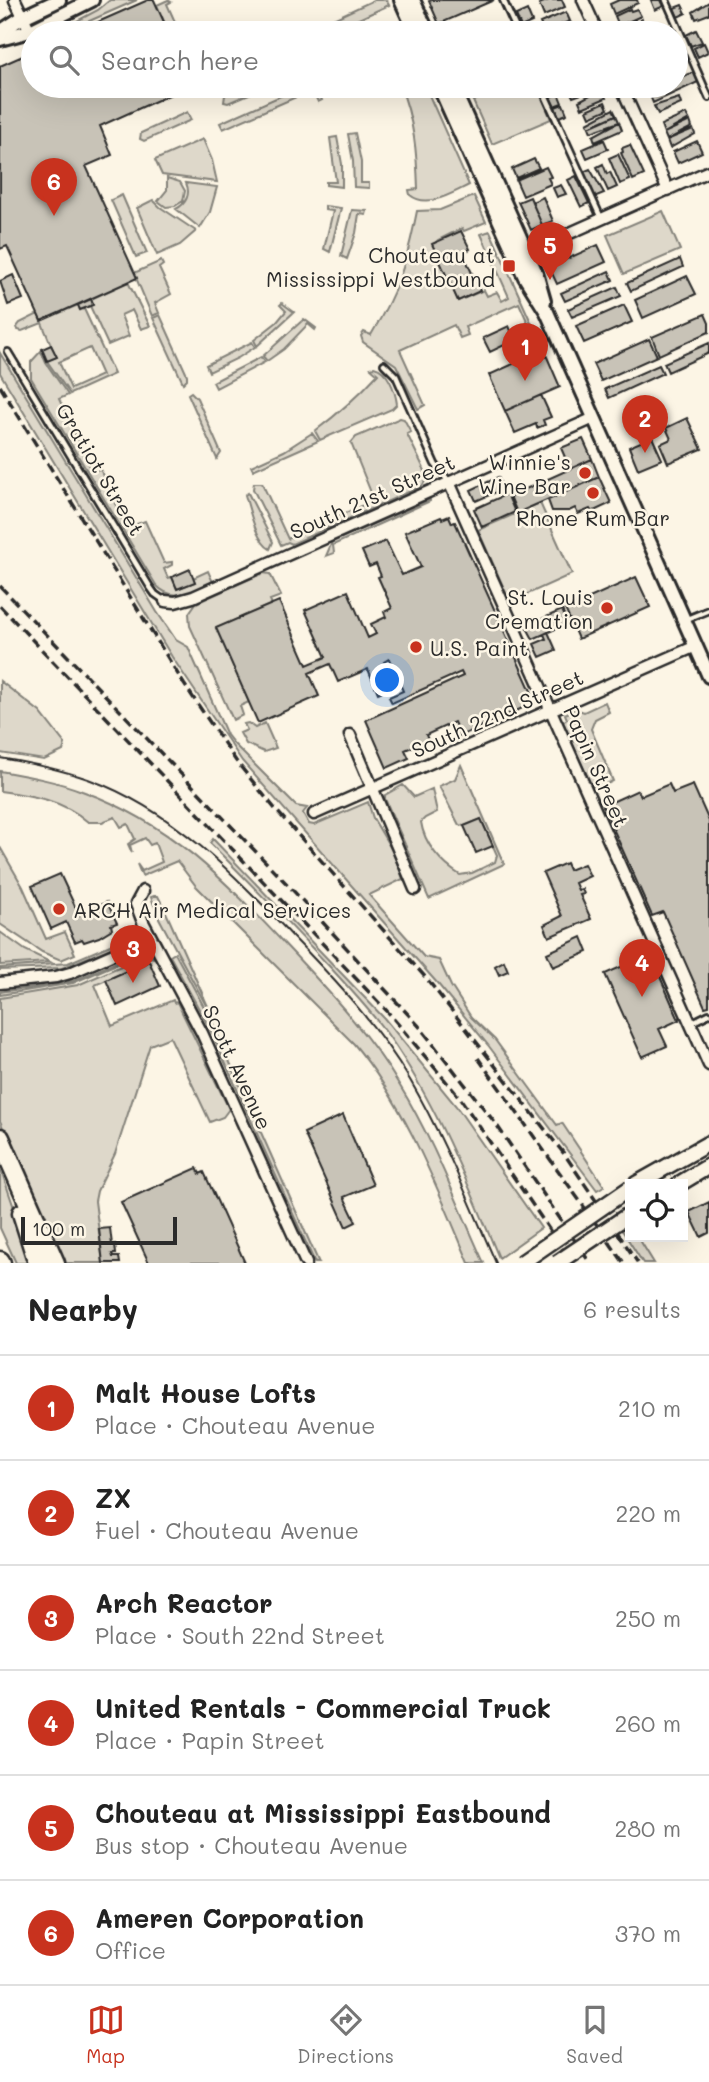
<!DOCTYPE html>
<meta charset="utf-8">
<style>
:root{--surface:#fff;--page:#f2f2f2;--text:#222;--muted:#767676;--line:#e0e0e0;--accent:#c8321e}
body{margin:0;font-family:Mali,sans-serif;background:var(--page);color:var(--text)}
.controls{position:absolute;right:21px;bottom:21px;display:grid;overflow:hidden;border-radius:0px;box-shadow:0 7px 28px #0002}
.controls button{width:63px;height:63px;display:grid;place-items:center;padding:0;border:0;border-bottom:2px solid var(--line);background:var(--surface);color:var(--text);font:35px sans-serif}
.scale{position:absolute;left:21px;bottom:18px;width:156px;box-sizing:border-box;padding-left:7px;border:4px solid #2b2b2b;border-top:0;font-size:19px;line-height:24px;white-space:nowrap;color:#2b2b2b;-webkit-text-stroke:5px #fcf5e5;paint-order:stroke}
.you{position:absolute;left:388px;top:681px;width:24px;height:24px;margin:-18px;border:5px solid #fff;border-radius:50%;background:#1a73e8;box-shadow:0 0 0 10px #1a73e833}
.badge{display:grid;place-items:center;width:46px;height:46px;border-radius:50%;background:var(--accent);color:#fff;font-size:23px;font-weight:700}
.pin{position:absolute;translate:-50% -58px;filter:drop-shadow(0 2px 4px #0008)}
.pin::after{content:'';position:absolute;top:37px;width:24px;height:21px;background:inherit;clip-path:polygon(0 0,100% 0,50% 100%)}
.list{margin:0;padding:0;list-style:none}
h2{display:flex;justify-content:space-between;align-items:center;height:91px;margin:0;padding:0 28px;font-size:30px}
h2 small{font-size:23px;font-weight:400;color:var(--muted)}
.list li{display:grid;grid-template-columns:46px 1fr auto;gap:21px;align-items:center;box-sizing:border-box;height:105px;padding:0 28px;border-top:2px solid var(--line)}
.list b{display:block;font-size:26px;white-space:nowrap}
.list p{margin:0;font-size:23px;white-space:nowrap;color:var(--muted)}
.list em{font-size:23px;font-style:normal;color:var(--muted)}
.icon{flex:none;width:38px;height:38px;fill:none;stroke:currentColor;stroke-width:2;stroke-linecap:round;stroke-linejoin:round}
.map{position:relative;flex:none;width:709px;height:1263px;overflow:hidden}
.search{position:absolute;background:var(--surface);box-shadow:0 7px 28px #0002;left:21px;right:21px;top:21px;height:77px;display:flex;align-items:center;gap:18px;box-sizing:border-box;padding:0 24px;border-radius:38px;color:var(--muted);font-size:26px}
.sheet{height:721px;background:var(--surface)}
nav{display:flex;justify-content:space-around;align-items:center;box-sizing:border-box;height:98px;border-top:2px solid var(--line);background:var(--surface);font-size:19px;color:var(--muted)}
nav a{display:grid;justify-items:center;gap:4px}
nav .on{color:var(--accent)}
.map>svg:first-child{display:block}
.green{fill:#ded8ca;stroke:#84827a;stroke-width:2;fill-rule:evenodd}
.building{fill:#c8c3b7;stroke:#2b2b2b;stroke-width:2}
.lines{fill:none;stroke-linecap:round;stroke-linejoin:round}
.lane-casing{stroke:#2b2b2b;stroke-width:10}
.street-casing{stroke:#2b2b2b;stroke-width:15}
.secondary-casing{stroke:#2b2b2b;stroke-width:18}
.primary-casing{stroke:#2b2b2b;stroke-width:19}
.highway-casing{stroke:#2b2b2b;stroke-width:23}
.lane{stroke:#fcf5e5;stroke-width:4.5}
.street{stroke:#fcf5e5;stroke-width:10}
.secondary{stroke:#fcf5e5;stroke-width:12}
.primary{stroke:#fcf5e5;stroke-width:14}
.highway{stroke:#fcf5e5;stroke-width:18}
.tram{stroke:#2b2b2b;stroke-width:2}
.rail{stroke:#2b2b2b;stroke-width:3.5;stroke-dasharray:10 5;stroke-linecap:butt}
.primary-bridge-casing{stroke:#2b2b2b;stroke-width:19;stroke-linecap:butt}
.primary-bridge{stroke:#fcf5e5;stroke-width:14}
.poi-dot{fill:#c8321e;stroke:#fcf5e5;stroke-width:2.5}
.labels{text-anchor:middle;dominant-baseline:central;stroke-width:5;stroke-linejoin:round;paint-order:stroke}
.poi-label{font-size:21px;fill:#2b2b2b;stroke:#fcf5e5;text-anchor:end}
.street-label{font-size:21px;fill:#2b2b2b;stroke:#fcf5e5}
</style>
<div class="map">
<svg width="709" height="1263" viewBox="0 0 709 1263">
<rect width="100%" height="100%" fill="#fcf5e5"/>
<filter id="ink" filterUnits="userSpaceOnUse"><feTurbulence type="fractalNoise" baseFrequency=".0143" numOctaves="2"/><feDisplacementMap in="SourceGraphic" scale="14" xChannelSelector="R" yChannelSelector="G"/><feConvolveMatrix kernelMatrix="1 2 1 2 8 2 1 2 1" color-interpolation-filters="sRGB"/></filter>
<g filter="url(#ink)">
<path class="green" d="M110,0H137L78,26L77,32L68,33L73,23L98,10Z
M168,0L171,2L167,4L180,33H169L157,5Z
M374,0H386L389,5L333,31H323L318,26Z
M246,86H268L228,103L224,102L225,95Z
M303,86L315,88L322,100L318,102L312,90L223,129L220,123Z
M400,86H425L469,185C452,193 427,209 410,195L409,190L418,189C417,154 414,119 400,86Z
M509,86H537L551,119L492,144L473,101Z
M187,112L191,120L144,141L140,139L141,133Z
M355,133L361,162V183H369V188L354,187L353,161L348,134Z
M337,137L342,164V187L326,185V182H336L330,138Z
M203,139L212,160L217,182L162,175L155,160Z
M167,178L180,182L185,191L183,201L175,206L166,207L158,201L167,190Z
M186,183L217,187L210,212L200,228L176,209C186,204 191,194 186,183Z
M122,195L147,253L136,257L111,200Z
M474,196L486,222L464,231L462,228L438,240L433,245L458,301L484,290L487,296L497,292L502,301L509,297L481,234L490,231L535,331L532,332L519,303L465,327L468,335L460,338L454,325L400,350L425,405L418,409L396,365L363,342L361,336L364,332L371,335C398,290 407,262 417,211L440,210Z
M153,200L160,207L196,231L180,245L157,255L137,208Z
M325,206L341,208L330,252L324,249L333,211L325,210Z
M352,210L367,211L366,215L359,214L356,233L347,259L341,256Z
M663,211L680,250L624,274L607,235Z
M161,261L163,265L159,268L171,294L155,303L159,313L152,316L134,273Z
M128,282L150,326L141,329L132,310L121,315L129,336L108,345L90,306L93,304L91,299Z
M282,303L294,312L257,346L254,340L277,322L286,311L280,305Z
M78,305L80,310L84,309L114,374L70,394L47,361L56,357L42,323L22,331L18,330L17,327L20,323L38,314L41,321ZM90,348L102,375L71,389L59,362Z
M160,315L187,375V379L183,383L153,318Z
M304,319L316,328L315,330L308,324L284,349L267,361L263,356Z
M252,342L255,347L238,358L209,372L206,365Z
M41,351L46,363L68,395L59,399L92,471L99,469L101,471L126,528L145,521L164,563L172,562V565L164,569L168,578L172,577L177,589L195,582L193,578L208,571L213,582C193,591 173,604 156,585L31,378V362Z
M0,353L157,612L176,640L188,647L227,735L234,744L296,806L307,808L303,813L309,824L314,825L368,802L373,818L393,852L403,879L369,895L424,957L439,960L451,986L471,1017L495,1040L557,1125L562,1123L604,1186L597,1190L488,1045L438,984L242,761L172,657L0,373Z
M261,357L265,362L216,388L213,382Z
M374,367C388,370 395,390 397,404L392,409L320,440L315,431C338,414 358,396 378,374L371,368Z
M191,392L197,398L221,453L217,459L188,394Z
M400,418L404,419L411,432L407,434L428,477L422,486L292,544L288,542L281,545L253,489L254,483H262L288,539L374,500L351,443L356,437Z
M312,433L318,441L253,470L251,466L284,451Z
M248,493L273,542L270,549C256,541 250,511 245,495Z
M430,499V501L333,545L334,553L326,556L332,542Z
M540,503L572,574L510,602L478,530Z
M263,573L270,574L281,596L270,600L272,604L217,628L249,702L240,706L243,715L233,720L190,626L189,613L196,603Z
M0,681L40,712L65,744L63,751L44,760L0,753Z
M605,702L609,712L595,719L591,729L613,781L599,788L590,783L563,722L567,719L565,714L576,709L584,712Z
M248,723L255,728L265,723L276,748L264,752L246,744L240,733L247,730L244,724Z
M461,765L504,864L429,899L385,799V795L403,785L414,797L432,789L437,812L425,818L421,822C424,844 442,864 460,875L472,873L495,862L497,855L481,819L464,826L459,825L439,786L455,779Z
M0,771C28,776 56,781 82,791C174,824 229,885 294,954C333,996 371,1037 400,1086C434,1141 457,1204 484,1263H469C437,1188 407,1108 354,1044L196,886L177,861L142,876L137,864L142,871L162,862L155,843L150,845L145,838L130,845L132,853L128,844L135,839L128,824L121,827L115,817L102,822H88C63,800 31,795 0,791Z
M213,839L384,1018L456,1106L541,1228L499,1258C467,1182 436,1103 388,1035C370,1010 349,988 329,966C290,924 250,883 210,843Z
M0,847L23,887L46,939L65,932L75,954L61,960L42,952L0,924Z
M154,896H158L165,910L215,1022L159,918L151,897Z
M0,932L25,950L50,962L0,965Z
M136,934L130,940L62,968L0,970V968L68,963Z
M138,953H147L154,958L137,955L73,983L0,995V992L5,991L51,986L73,981Z
M175,953L211,1020L319,1263H315L211,1031L170,956Z
M139,958L149,961L95,985L112,1026L173,1000L174,1003L177,1002L229,1109L223,1117L210,1122L170,1037L150,1045L115,1154L97,1191L95,1201L103,1263H64L0,1121V998L78,985Z
M0,1167L33,1263H16L0,1228Z
M630,1225V1237H638L654,1263H643L622,1230Z"/>
<path class="building" d="M148,0H154L169,33H73Z
M432,0H494L439,24L429,1Z
M549,0H562L565,7L544,16L539,4Z
M619,0H637L638,3L614,14L610,4Z
M651,0H661L664,6L655,10Z
M709,2V14L696,19L693,12Z
M682,5L686,13L678,17L674,8Z
M630,9L631,11L637,9L641,16L619,26L615,16Z
M527,10L532,22L521,27L516,15Z
M566,12L570,21L544,32L540,23Z
M642,19L645,27L631,33H623L620,27L635,20L636,23Z
M571,23L576,32L559,33L557,29Z
M696,30L702,42L691,46L686,35Z
M704,43L708,52L698,57L694,48Z
M682,52L686,60L679,64L676,55Z
M27,54L33,56V86H189L100,126L112,155L86,166L137,278L41,321L7,246L0,249V66Z
M694,72L698,82L653,103L649,93L662,86H676V77L677,79Z
M482,86H508L481,97L477,88Z
M582,86H600L601,87L573,97L570,91Z
M601,89L606,98L582,108L579,101Z
M558,93L562,103L554,106L550,97Z
M679,98L681,104L658,114L654,106Z
M605,102L608,109L590,117L587,110Z
M563,104L567,114L559,117L555,107Z
M613,109L616,115L589,127L587,123Z
M686,114L689,119L664,133L661,125Z
M616,115L619,122L591,132L589,127Z
M690,121L692,127L667,140L664,133Z
M619,122L622,130L595,142L593,136Z
M693,129L695,134L670,148L667,140Z
M604,140L608,149L587,158L583,149Z
M697,141L702,152L678,163L673,152Z
M630,145L644,175L633,180L621,153L623,152L622,148Z
M618,154L630,180L620,184L609,158Z
M534,159L539,168L516,178L512,169Z
M603,164L607,174L610,172L617,187L608,191L597,167Z
M546,167L551,177L548,178L551,184L523,196L516,180Z
M590,169L604,193L594,197L583,172Z
M576,176L589,203L581,207L568,180Z
M561,185L566,194L557,197L553,188Z
M530,197L542,225L531,230L518,202Z
M543,197L553,221L542,225L532,202Z
M461,231L470,249L463,253L480,291L458,301L432,244Z
M598,245L606,262L557,284L549,267Z
M680,259L683,267L631,291L627,283Z
M609,271L613,280L565,301L561,293Z
M13,275L23,299L8,305L0,281Z
M687,276L696,294L643,318L635,300Z
M617,287L621,296L572,317L568,309Z
M91,299L93,305L80,310L78,305Z
M624,305L632,322L584,343L576,326Z
M705,314L709,323V332L659,355L652,337Z
M509,326L515,340L490,352L483,338Z
M649,339L657,356L601,381L593,364Z
M709,343V353L668,372L664,363Z
M51,345L57,357L47,361L42,349Z
M544,350L560,387L505,411L489,375Z
M659,365L663,373L609,398L605,389Z
M541,395L551,417L543,420L545,425L537,428L536,424L515,433L505,411Z
M687,418L702,449L668,463L660,444L671,439L666,428Z
M652,437L662,459L638,469L629,447Z
M583,439L592,459L570,469L561,448Z
M592,459L599,477L517,513L510,496Z
M498,477L503,489L476,501L471,490Z
M599,477L611,503L592,512L590,509L578,514L575,508L569,511H552L548,500Z
M507,494L515,512L482,527L474,509Z
M449,516L452,523L455,522L536,702L460,736L454,722L426,735L428,740L405,750L409,758L387,768L366,720L463,676L461,672L392,703L389,697L403,691L389,659L384,662L395,686L378,693L368,669L338,682L330,664L309,673L319,696L258,723L216,628L279,601L307,665L326,657L305,610L348,591L368,638L376,634L371,624L386,617L384,612L392,608L378,577L381,576L376,564L369,567L362,551L386,541L402,575L421,567L405,532L441,517L442,519Z
M190,569L195,582L177,589L172,577Z
M636,577L650,607L578,639L565,609Z
M562,610L566,619L569,618L571,622L533,639L526,626Z
M548,632L556,650L540,657L534,644L546,639L544,634Z
M669,784L673,793L693,785L709,821V1006L705,1007L663,912L652,916L603,806L638,790L641,796Z
M481,819L493,846L476,853L464,826Z
M566,863L569,870L584,864L590,876L575,883L578,890L582,889L584,894L580,895L591,919L549,937L544,925L562,916L543,873Z
M60,874L79,915L107,902L117,923L111,925L112,929L99,937L84,942L82,939L75,942L66,922L51,929L32,886Z
M582,937L588,952L553,967L547,953Z
M650,954L679,1020L659,1029L667,1046L642,1057L605,974Z
M149,961L160,986L117,1006L106,980Z
M504,961L508,971L499,975L495,966Z
M343,1115L373,1185L344,1197L356,1222L346,1227L304,1133Z
M197,1168L200,1174L204,1172L245,1263H149L121,1202Z
M709,1202V1233L701,1237L689,1212Z
M110,1228L112,1245L115,1244L116,1254H112L113,1257H119L120,1263H103L99,1229Z"/>
<g class="lines">
<g class="lane-casing">
<path id="lane" d="M503,0L518,33
M666,0L709,98
M541,86L601,218
M8,352L150,587L155,594L165,601
M384,364L396,376L435,464L448,481
M687,619L709,610
M691,1023L709,1014"/>
</g>
<g class="street-casing">
<path id="street" d="M15,0L30,31
M583,0L598,33
M621,86L668,190
M523,254L709,171
M449,482L709,1065
M165,601L175,602L193,597L594,418
M350,735L415,889
M314,814L696,646
M143,891L136,904L143,922L202,1033L306,1263
M0,983L56,977L70,973L150,938"/>
</g>
<g class="secondary-casing">
<path id="secondary" d="M401,0L416,33
M413,0L428,33
M0,32L23,17L59,0
M0,39L30,31L92,0
M439,86L525,277L547,312L709,676
M452,86L536,273L544,301"/>
</g>
<g class="primary-casing">
<path id="primary" d="M636,1184L709,1143
M679,1184L709,1166"/>
</g>
<g class="highway-casing">
<path id="highway" d="M0,1138L55,1263
M22,1213L38,1263
M0,1261L1,1263"/>
</g>
<use href="#lane" class="lane"/>
<use href="#street" class="street"/>
<use href="#secondary" class="secondary"/>
<use href="#primary" class="primary"/>
<use href="#highway" class="highway"/>
<path class="tram" d="M0,758C30,763 59,769 88,779C174,810 235,875 296,940C338,983 379,1028 410,1080C444,1138 469,1202 496,1263"/>
<path class="rail" d="M0,386L184,684L236,761L276,810L427,979L565,1155L638,1263
M0,586L287,884L419,1026L496,1124L590,1263
M0,606L387,1011L460,1098L572,1263
M478,1058L624,1263"/>
<g class="primary-bridge-casing">
<path id="primary-bridge" d="M521,1263L630,1188
M557,1263L630,1214"/>
</g>
<use href="#primary-bridge" class="primary-bridge"/>
</g>
</g>
<g class="poi-dot">
<rect x="502" y="259" width="14" height="14" rx="3.5"/>
<circle cx="585" cy="473" r="7"/>
<circle cx="593" cy="493" r="7"/>
<circle cx="607" cy="608" r="7"/>
<circle cx="416" cy="647" r="7"/>
<circle cx="59" cy="909" r="7"/>
</g>
<g class="labels">
<g class="poi-label">
<text x="495" y="254">Chouteau at<tspan x="495" dy="24">Mississippi Westbound</tspan></text>
<text x="571" y="461">Winnie's<tspan x="571" dy="24">Wine Bar</tspan></text>
<text x="593" y="517" text-anchor="middle">Rhone Rum Bar</text>
<text x="593" y="596">St. Louis<tspan x="593" dy="24">Cremation</tspan></text>
<text x="430" y="647" text-anchor="start">U.S. Paint</text>
<text x="73" y="909" text-anchor="start">ARCH Air Medical Services</text>
</g>
<g class="street-label">
<text transform="translate(101 469) rotate(59)">Gratiot Street</text>
<text transform="translate(372 496) rotate(-24)">South 21st Street</text>
<text transform="translate(497 713) rotate(-24)">South 22nd Street</text>
<text transform="translate(597 766) rotate(66)">Papin Street</text>
<text transform="translate(238 1067) rotate(65)">Scott Avenue</text>
</g>
</g>
</svg>
<div class="controls">
<button><svg class="icon" aria-label="locate" viewBox="0 0 24 24"><circle cx="12" cy="12" r="6"/><path d="M12 2v4M12 18v4M2 12h4M18 12h4"/></svg></button>
</div>
<div class="scale">100 m</div>
<div class="you"></div>
<div class="pin badge" style="left:525px;top:381px">1</div>
<div class="pin badge" style="left:645px;top:453px">2</div>
<div class="pin badge" style="left:133px;top:983px">3</div>
<div class="pin badge" style="left:642px;top:997px">4</div>
<div class="pin badge" style="left:550px;top:280px">5</div>
<div class="pin badge" style="left:54px;top:216px">6</div>
<div class="search"><svg class="icon" aria-label="search" viewBox="0 0 24 24"><circle cx="10" cy="10" r="6"/><path d="M15 15l6 6"/></svg>Search here</div>
</div>
<section class="sheet">
<h2>Nearby<small>6 results</small></h2>
<ul class="list">
<li><span class="badge">1</span><div><b>Malt House Lofts</b><p>Place · Chouteau Avenue</p></div><em>210 m</em></li>
<li><span class="badge">2</span><div><b>ZX</b><p>Fuel · Chouteau Avenue</p></div><em>220 m</em></li>
<li><span class="badge">3</span><div><b>Arch Reactor</b><p>Place · South 22nd Street</p></div><em>250 m</em></li>
<li><span class="badge">4</span><div><b>United Rentals - Commercial Truck</b><p>Place · Papin Street</p></div><em>260 m</em></li>
<li><span class="badge">5</span><div><b>Chouteau at Mississippi Eastbound</b><p>Bus stop · Chouteau Avenue</p></div><em>280 m</em></li>
<li><span class="badge">6</span><div><b>Ameren Corporation</b><p>Office</p></div><em>370 m</em></li>
</ul>
</section>
<nav>
<a class="on"><svg class="icon" aria-label="map" viewBox="0 0 24 24"><path d="M3 6l6-2 6 2 6-2v14l-6 2-6-2-6 2zM9 4v14M15 6v14"/></svg>Map</a>
<a><svg class="icon" aria-label="directions" viewBox="0 0 24 24"><path d="M12 3l9 9-9 9-9-9zM9 14v-3h6M13 9l2 2-2 2"/></svg>Directions</a>
<a><svg class="icon" aria-label="saved" viewBox="0 0 24 24"><path d="M7 4h10v16l-5-4-5 4z"/></svg>Saved</a>
</nav>
